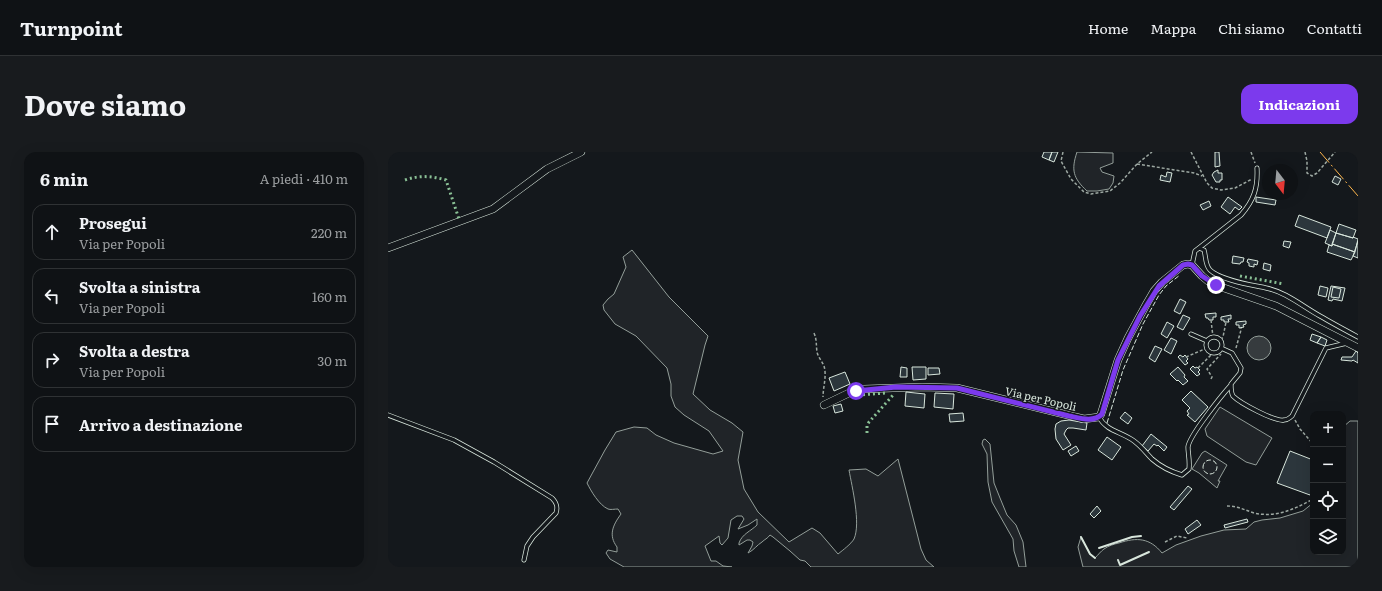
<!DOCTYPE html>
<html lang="it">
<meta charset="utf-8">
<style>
:root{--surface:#0f1215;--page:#181b1e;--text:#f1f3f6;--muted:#9b9ea0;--line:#2f3234;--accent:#7c3aed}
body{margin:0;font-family:Literata,serif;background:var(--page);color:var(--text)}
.controls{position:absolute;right:12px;bottom:12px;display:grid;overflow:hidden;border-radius:8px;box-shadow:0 4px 16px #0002}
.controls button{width:36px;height:36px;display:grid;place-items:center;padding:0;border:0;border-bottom:1px solid var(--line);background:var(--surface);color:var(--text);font:20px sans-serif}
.compass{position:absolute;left:874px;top:12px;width:36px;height:36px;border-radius:50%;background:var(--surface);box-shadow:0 4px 16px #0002;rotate:164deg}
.stop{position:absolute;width:12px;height:12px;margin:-9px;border:3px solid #7c3aed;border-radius:50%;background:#fff}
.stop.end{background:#7c3aed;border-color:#fff;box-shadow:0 1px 4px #0008}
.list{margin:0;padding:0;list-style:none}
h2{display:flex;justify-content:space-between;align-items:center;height:52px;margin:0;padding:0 16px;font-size:17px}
h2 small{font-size:13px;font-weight:400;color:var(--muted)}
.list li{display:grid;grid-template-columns:26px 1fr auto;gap:12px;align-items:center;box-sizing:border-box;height:56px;margin:0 8px 8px;padding:0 8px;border:1px solid var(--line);border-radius:12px}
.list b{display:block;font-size:15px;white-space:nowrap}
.list p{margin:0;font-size:13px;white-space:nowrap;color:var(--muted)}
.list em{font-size:13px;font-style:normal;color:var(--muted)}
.icon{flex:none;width:22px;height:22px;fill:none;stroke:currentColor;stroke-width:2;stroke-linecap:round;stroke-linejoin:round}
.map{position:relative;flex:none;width:970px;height:415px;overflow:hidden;border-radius:12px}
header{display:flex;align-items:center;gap:24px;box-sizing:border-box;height:56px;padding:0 20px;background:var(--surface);border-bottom:1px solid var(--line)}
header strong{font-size:19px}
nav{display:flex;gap:22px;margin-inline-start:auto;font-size:14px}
.intro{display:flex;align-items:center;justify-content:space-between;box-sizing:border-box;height:96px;padding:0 24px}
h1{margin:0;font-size:28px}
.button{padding:10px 18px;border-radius:12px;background:var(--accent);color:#fff;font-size:14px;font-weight:700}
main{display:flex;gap:24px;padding:0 24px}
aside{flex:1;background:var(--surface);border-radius:12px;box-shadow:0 4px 16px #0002}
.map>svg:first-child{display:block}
.green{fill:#202428;stroke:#939e99}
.water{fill:#363b3e;stroke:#939e99}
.building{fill:#2c363c;stroke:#d8e6dc}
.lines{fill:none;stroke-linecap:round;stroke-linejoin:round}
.lane-casing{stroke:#d8e6dc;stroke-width:5}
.street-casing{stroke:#d8e6dc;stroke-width:8}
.path{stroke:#9da8a2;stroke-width:1.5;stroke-dasharray:3 2;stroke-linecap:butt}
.lane{stroke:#14181c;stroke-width:3.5}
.street{stroke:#14181c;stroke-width:7}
.hedge{stroke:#8ac095;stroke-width:3;stroke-dasharray:2 3;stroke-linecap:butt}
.fence{stroke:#d8e6dc;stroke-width:1;stroke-dasharray:5 2;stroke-linecap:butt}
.wall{stroke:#d8e6dc;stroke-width:2}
.power{stroke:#ffb74d;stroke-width:1;stroke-dasharray:14 3 2 3;stroke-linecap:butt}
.route{stroke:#7c3aed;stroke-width:5}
.labels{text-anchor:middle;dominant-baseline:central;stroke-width:3;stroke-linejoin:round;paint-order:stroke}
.street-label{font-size:11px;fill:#d8e6dc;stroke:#14181c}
</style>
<header>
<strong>Turnpoint</strong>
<nav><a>Home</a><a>Mappa</a><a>Chi siamo</a><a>Contatti</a></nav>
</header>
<div class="intro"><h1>Dove siamo</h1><a class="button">Indicazioni</a></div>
<main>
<aside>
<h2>6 min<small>A piedi · 410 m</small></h2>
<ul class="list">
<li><svg class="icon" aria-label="ahead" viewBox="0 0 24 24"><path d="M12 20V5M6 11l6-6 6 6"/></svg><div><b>Prosegui</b><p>Via per Popoli</p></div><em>220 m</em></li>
<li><svg class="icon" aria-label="left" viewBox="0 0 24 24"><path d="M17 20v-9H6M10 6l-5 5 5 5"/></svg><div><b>Svolta a sinistra</b><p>Via per Popoli</p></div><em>160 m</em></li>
<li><svg class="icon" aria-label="right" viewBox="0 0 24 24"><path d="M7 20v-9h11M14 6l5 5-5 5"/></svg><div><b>Svolta a destra</b><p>Via per Popoli</p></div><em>30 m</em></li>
<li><svg class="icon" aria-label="arrive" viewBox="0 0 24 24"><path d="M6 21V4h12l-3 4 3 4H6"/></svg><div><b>Arrivo a destinazione</b></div></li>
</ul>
</aside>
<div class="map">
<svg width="970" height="415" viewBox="0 0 970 415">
<rect width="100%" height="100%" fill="#14181c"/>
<path class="green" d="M689,0L725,1V11L712,16L714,20L726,24L725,31L721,37L709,39H699C685,26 683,18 689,0Z
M244,98L281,145L320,184L317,193L305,242L322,258L344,271L355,280L350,308L356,337L370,360L401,390L424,376L432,381L450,402C455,398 463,392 466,387C473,371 464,335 461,318L478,317L490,324L510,307L533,397L538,408L546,415H423L417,409L412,408L402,399L385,385L382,383C379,387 377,387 374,390C369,393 366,398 360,401L364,394L365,390L362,388H359L351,393V391C354,382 363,379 369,373V367L360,373L350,377L356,367L354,364H349L343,368L340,386L334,393L332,391L331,384L317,394L323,409H328L335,414L344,415H236L222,407L218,401L220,398L229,400V395C220,383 225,373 233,362L230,357C227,357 222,358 220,357C211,353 203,339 199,331L217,298L228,280L246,275L259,276L268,283L286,291L325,302L335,299L321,279L296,263L287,255L283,244V232L279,216L248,184L227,172L216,158L215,153L220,147L226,142L238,115L235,105Z
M832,255L884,286L868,313L858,310L819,284L817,277Z
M962,269H970V415H695L690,395L693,385L702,402L707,406C710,403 713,399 716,397C720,394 726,392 731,391C749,385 762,386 774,401L788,393L813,384L836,378L858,377L866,370L874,368L892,366L915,359L925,351V400H955V275Z
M597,287L602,292L606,331L612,346L619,363L628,373L635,390L638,415H631L626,399L625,387L604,350L600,330L599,302L594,292L595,288Z
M817,299L839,313L830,329H832L829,336L811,321L804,317L814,301Z"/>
<path class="water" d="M859 196a12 12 0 1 1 24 0a12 12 0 1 1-24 0Z"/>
<path class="building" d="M656,0H664L661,8L654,5Z
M664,0H670L666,10L661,8Z
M827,0H831L832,14L827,15Z
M830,18V21H834V28H832V30H828L824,23L826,20Z
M779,20L784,21L782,30L772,28L773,23L778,25Z
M947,24L953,27L950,33L944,30Z
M840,45L854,55L851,58L847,55L842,62L833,55Z
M868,45L888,48L887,53L868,50Z
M821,49L823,54L815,58L812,53Z
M911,63L943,75L939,86L907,74Z
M951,72L968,78L965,86L948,81Z
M942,78L948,81L944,94L937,91Z
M948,81L965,86V85L970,87L967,100L944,92Z
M896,89L903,90L901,96L895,94Z
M970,89V106L965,104Z
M944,92L967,100L963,108L939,100L941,93L944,94Z
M845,104L856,106L855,110H853L852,112L844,111Z
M860,107L870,109L869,113L866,112V115L861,114V111L859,110Z
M876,111L883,113L882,119L875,117Z
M932,134L940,136L938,145L930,143Z
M943,134L957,136L954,149L945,147L944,149L940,148Z
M945,135L953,137L951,146L943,145Z
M792,147L798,150L792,162L786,159Z
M828,161V165H825V168H821L820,166H818L817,162Z
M795,163L802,166L795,178L789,175Z
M843,163V167H840L841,170H836V168H833V165Z
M858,169V172L855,173L856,175L851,176V173H848V170Z
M779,170L786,174L779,186L773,182Z
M924,182L933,185L929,191L922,188Z
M933,185L939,188L937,194L929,191Z
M783,186L789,189L783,202L776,198Z
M767,194L774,197L767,210L761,206Z
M968,199L970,201V211L965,208L964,209L953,208L954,205H964Z
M792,203L795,205L797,203L800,207L798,209L800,211L797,213L790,205Z
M805,214L807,216L809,215L812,218L810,220L812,222L809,224L802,217Z
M513,215L519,216V225H512Z
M524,215H538V227L525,228Z
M790,215L797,223L796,225L800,229L795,233L790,228L789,229L782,222Z
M540,216H551L552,222L540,223Z
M457,220L462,232L446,239L441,226Z
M803,239L820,255L807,270L799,263L801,262L799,259L802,256L794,248Z
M518,240L537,242L536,256L517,254Z
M547,241L566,242L565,257L546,255Z
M453,252L455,259L447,261L445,254Z
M737,260L744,266L740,272L732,266Z
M575,261L576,269L562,270L561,262Z
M681,268L699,271L698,278L685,276H680L678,278L676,282L683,293L675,298L668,287L667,277L668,272L673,269Z
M763,282L779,295L776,299L770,293L769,294L766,292L760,299L754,294Z
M719,285L733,295L724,308L710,298Z
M688,294L691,299L683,304L680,299Z
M902,299L925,308V335L922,343L889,331Z
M800,334L804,337L786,358L782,355Z
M709,354L713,359L706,366L702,362Z
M859,367L860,370L837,376L836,373Z
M809,368L813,373L800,382L797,377Z"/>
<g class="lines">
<g class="lane-casing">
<path id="lane" d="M811,96L853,63C866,48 870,36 869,16
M804,113L807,99L811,96L816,98C818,104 817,113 822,118C832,128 864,133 878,136C898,140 914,154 932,164C944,171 957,178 970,185
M803,182L819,189
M818 193a8 8 0 1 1 16 0a8 8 0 1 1-16 0Z
M833,196L844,201L853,216L852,221L843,232C843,236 843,241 845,244C852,251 887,270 896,268C900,268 901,266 904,264L938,196L959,191
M0,263L66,288L106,310L164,346C169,351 170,355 168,361L145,385L139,394L136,408
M711,265C718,279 734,280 746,289C753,294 758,301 764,307C772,314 784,320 794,323L801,317C802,308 800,302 800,295C801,284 834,243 843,233"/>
</g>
<g class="street-casing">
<path id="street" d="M0,96L105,57L159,17L193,0
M436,253L461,241L476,237L534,235L569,236L696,267L711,265L713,262L730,208L740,186L759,151L766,139L774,130L795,113L800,112L804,113L814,124L820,129L836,136L888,154L970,196"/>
</g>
<path class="path" d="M675,0L673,9L683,27L696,40L703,42L709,41L722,39L732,31L749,12L764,0
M803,0L819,31L824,36L833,38L847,36L864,27
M863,0L867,11
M917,0L919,9V21L924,24L929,21L947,0
M749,12L806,21L814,24
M823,168L825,185
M426,181C429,188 428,193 429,200C430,205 434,209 436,214C439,224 435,235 435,245
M833,188L835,185L838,170
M848,196L853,178V176
M798,205L819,196
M810,216L825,201
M823,227L824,225L819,217L833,202
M907,268L912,277L925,292
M839,354C849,354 857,358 866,361C888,366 907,357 925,347
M777,390L789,384L799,386"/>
<use href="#lane" class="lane"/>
<use href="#street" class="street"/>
<path class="hedge" d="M17,28C31,23 44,24 58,28L71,67
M852,124L896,132
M470,243L498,241
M479,281V274L481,270L506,242"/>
<path class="fence" d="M719,271L735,218L755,172L771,143L778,134L792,123
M815 315a7 7 0 1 1 14 0a7 7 0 1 1-14 0Z"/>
<path class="wall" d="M693,385L702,402L707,406
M711,396L744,385L753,384
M730,408L732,413L761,400"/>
<path class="power" d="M932,0L970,44"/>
</g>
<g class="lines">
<path class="route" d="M468,239L508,235L569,236L681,264C691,266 706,271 714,262L730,208L752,164L771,134L795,113L800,112L804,113L814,124L828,133"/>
</g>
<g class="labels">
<g class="street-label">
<text transform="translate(653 246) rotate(13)">Via per Popoli</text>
</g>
</g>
</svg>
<div class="controls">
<button>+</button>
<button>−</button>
<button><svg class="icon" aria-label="locate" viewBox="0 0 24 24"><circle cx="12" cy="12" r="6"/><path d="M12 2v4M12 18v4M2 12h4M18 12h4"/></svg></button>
<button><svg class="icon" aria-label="layers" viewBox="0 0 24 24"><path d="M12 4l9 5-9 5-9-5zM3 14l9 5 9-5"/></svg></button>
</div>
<svg class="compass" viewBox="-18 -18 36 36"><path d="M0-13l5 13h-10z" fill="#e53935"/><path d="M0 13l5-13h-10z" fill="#9b9ea0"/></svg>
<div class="stop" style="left:468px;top:239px"></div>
<div class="stop end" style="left:828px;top:133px"></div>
</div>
</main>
